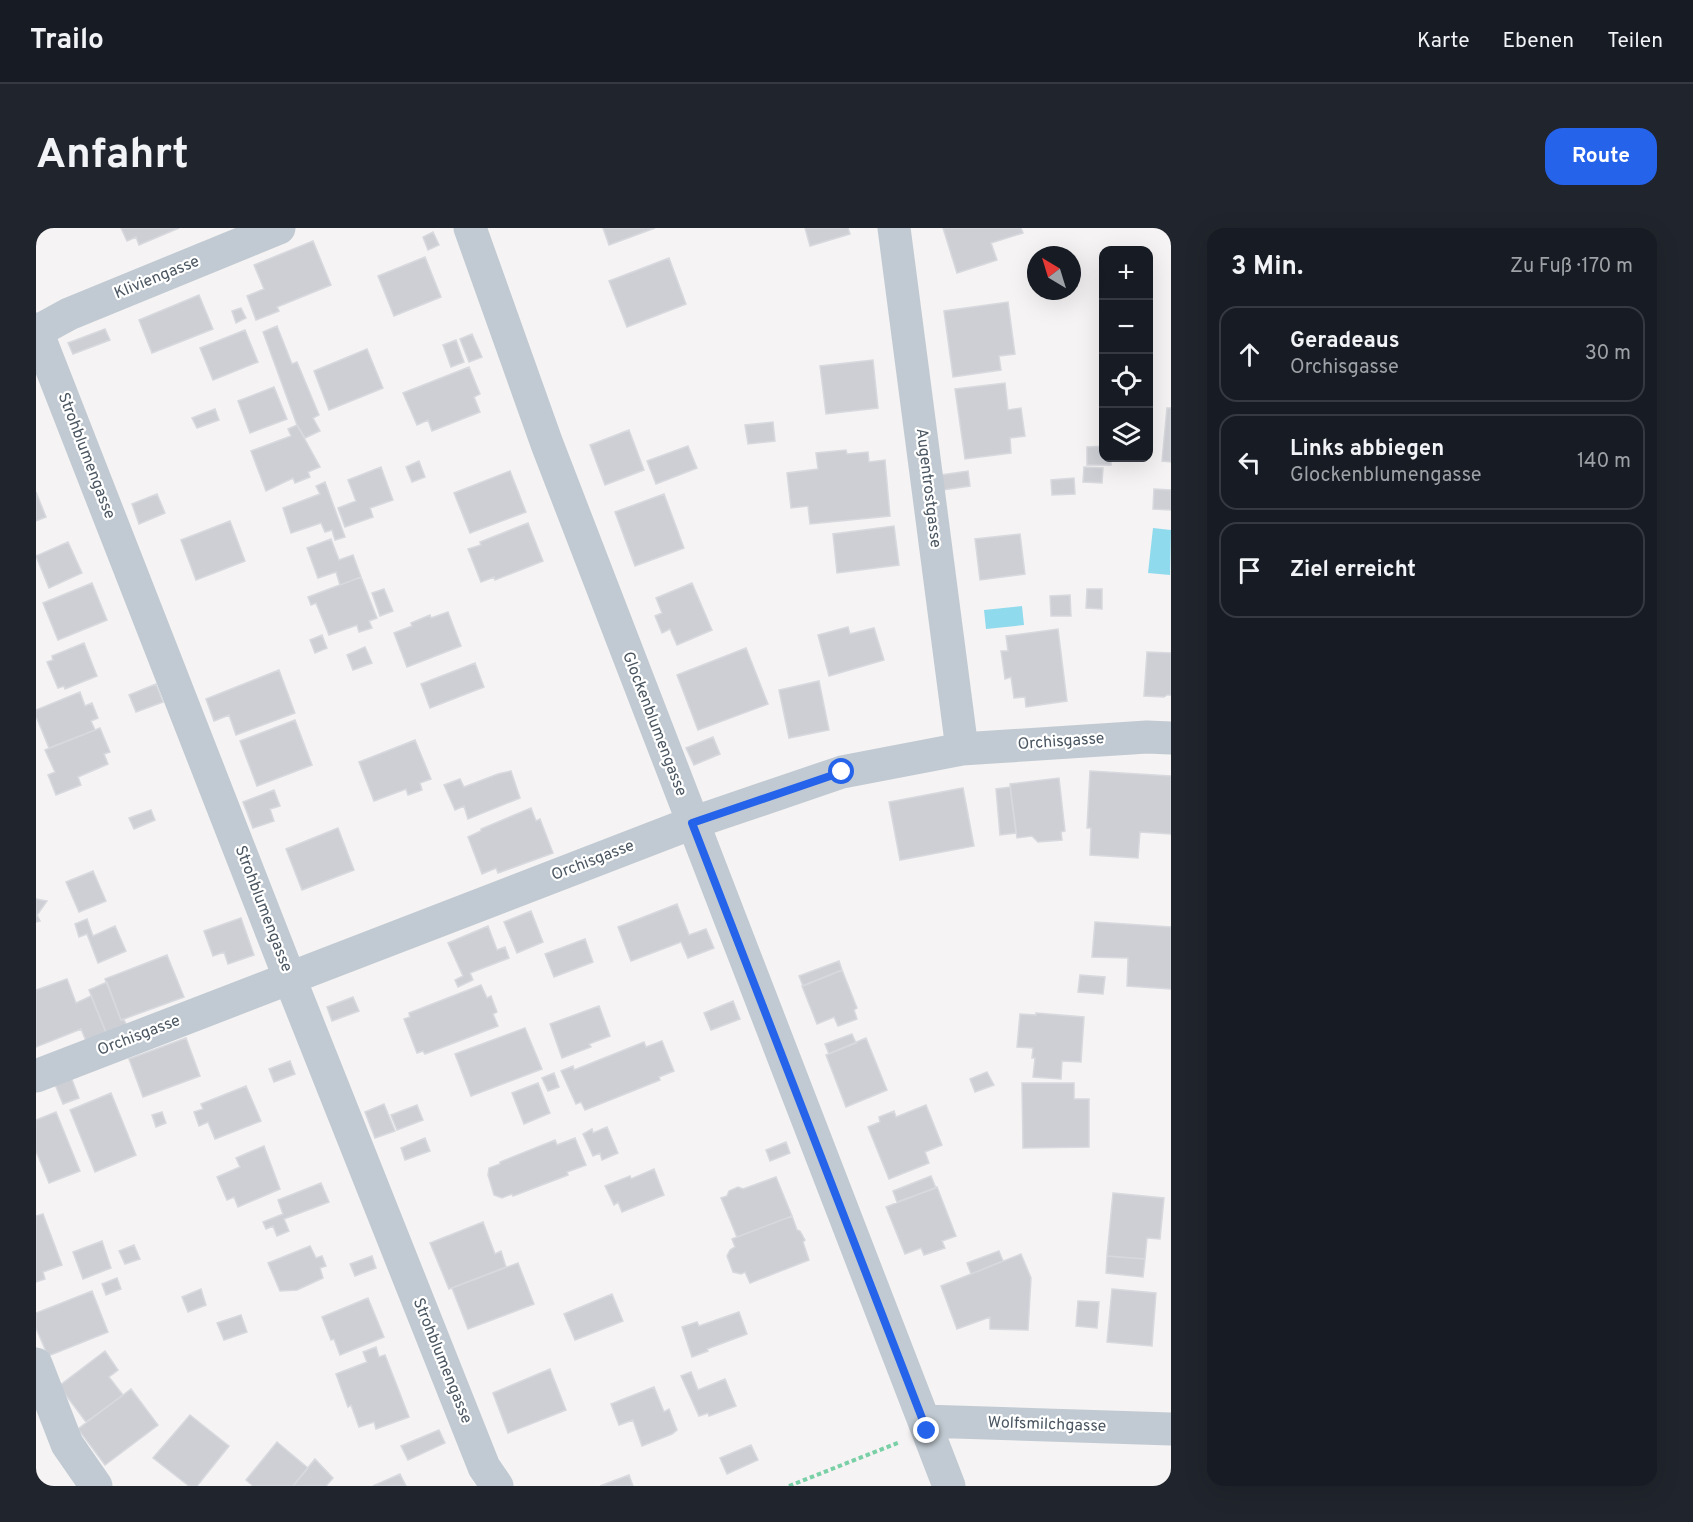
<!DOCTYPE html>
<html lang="de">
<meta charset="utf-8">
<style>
:root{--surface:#171b24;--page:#20242c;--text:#f1f3f6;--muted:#9ea1a6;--line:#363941;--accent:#2563eb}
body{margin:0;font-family:Overpass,sans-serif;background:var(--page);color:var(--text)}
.controls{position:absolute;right:18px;top:18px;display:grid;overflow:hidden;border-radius:12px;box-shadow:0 6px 24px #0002}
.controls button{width:54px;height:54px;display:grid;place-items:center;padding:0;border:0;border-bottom:2px solid var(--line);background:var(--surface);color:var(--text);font:30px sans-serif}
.compass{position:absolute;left:991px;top:18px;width:54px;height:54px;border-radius:50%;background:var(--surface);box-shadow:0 6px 24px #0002;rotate:322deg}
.stop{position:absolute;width:18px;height:18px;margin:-14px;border:4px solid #2563eb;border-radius:50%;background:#fff}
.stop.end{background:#2563eb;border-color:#fff;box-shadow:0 2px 6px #0008}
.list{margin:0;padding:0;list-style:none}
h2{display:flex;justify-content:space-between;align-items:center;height:78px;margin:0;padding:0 24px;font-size:26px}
h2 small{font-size:20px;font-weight:400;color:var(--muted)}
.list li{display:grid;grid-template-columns:39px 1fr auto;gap:18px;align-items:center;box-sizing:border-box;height:96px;margin:0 12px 12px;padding:0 12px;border:2px solid var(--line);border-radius:18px}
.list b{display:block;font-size:22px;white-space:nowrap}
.list p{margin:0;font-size:20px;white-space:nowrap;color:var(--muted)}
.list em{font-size:20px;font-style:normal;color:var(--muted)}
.icon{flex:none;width:33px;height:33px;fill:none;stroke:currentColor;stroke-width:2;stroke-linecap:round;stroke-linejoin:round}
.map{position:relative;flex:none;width:1135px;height:1258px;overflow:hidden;border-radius:18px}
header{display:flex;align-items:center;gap:36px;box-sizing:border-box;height:84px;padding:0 30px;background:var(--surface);border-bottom:2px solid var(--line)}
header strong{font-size:28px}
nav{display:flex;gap:33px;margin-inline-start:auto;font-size:21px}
.intro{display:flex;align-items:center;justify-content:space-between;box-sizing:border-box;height:144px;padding:0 36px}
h1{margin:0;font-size:42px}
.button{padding:15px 27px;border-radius:18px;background:var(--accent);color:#fff;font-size:21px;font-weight:700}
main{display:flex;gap:36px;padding:0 36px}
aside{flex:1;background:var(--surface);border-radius:18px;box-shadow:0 6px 24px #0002}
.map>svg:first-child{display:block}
.water{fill:#90daee}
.building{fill:#cdcfd5;stroke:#d7d9de;stroke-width:1.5}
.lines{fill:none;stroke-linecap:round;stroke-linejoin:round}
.path{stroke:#7ad0a6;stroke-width:4;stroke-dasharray:4.5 3;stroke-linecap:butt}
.minor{stroke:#c1cad2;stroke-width:33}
.route{stroke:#2563eb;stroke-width:8}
.labels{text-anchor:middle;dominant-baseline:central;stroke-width:4.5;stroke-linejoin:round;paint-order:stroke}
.street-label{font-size:16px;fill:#4a5661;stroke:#fff}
</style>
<header>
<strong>Trailo</strong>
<nav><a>Karte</a><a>Ebenen</a><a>Teilen</a></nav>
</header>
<div class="intro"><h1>Anfahrt</h1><a class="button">Route</a></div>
<main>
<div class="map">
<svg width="1135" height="1258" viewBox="0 0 1135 1258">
<rect width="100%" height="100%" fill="#f5f3f3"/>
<path class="water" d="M1117,300L1135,302L1134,347L1112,345Z
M986,378L988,397L950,401L948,382Z"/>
<path class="building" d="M85,0H143L103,17L100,9L91,13Z
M567,0H619L573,17Z
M769,0H812L814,6L774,18Z
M907,0H985L987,5L955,15L961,32L921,45Z
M397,4L403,17L392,22L387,9Z
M277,13L295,57L241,79L243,83L220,92L211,68L228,61L218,37Z
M389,29L405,69L358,88L342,48Z
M633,30L650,76L591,99L573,53Z
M163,67L177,101L116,125L103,92Z
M972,74L979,126L963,128L965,142L917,149L908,83Z
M205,80L210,90L200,95L196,83Z
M241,98L256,136L261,134L283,187L277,190L284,203L269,210L261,197L227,104Z
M69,101L74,112L37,126L32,115Z
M209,102L222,134L177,152L164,120Z
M436,106L446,129L433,134L424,111Z
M420,112L428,134L415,139L407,117Z
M331,121L347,160L293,182L278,143Z
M837,132L842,180L790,186L784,138Z
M433,139L444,166L438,169L444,184L396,203L392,192L381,197L367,165Z
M969,155L972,182L985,180L989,208L974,210L975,225L929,231L919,161Z
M238,159L251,191L214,205L202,173Z
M1131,180H1135V234L1126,233Z
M179,181L183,192L161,200L156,190Z
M737,194L739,213L712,216L709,197Z
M261,197L284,239L272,244L274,249L259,255L257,250L230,263L215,223L255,208L252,201Z
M593,202L608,242L569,257L554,217Z
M652,218L661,240L620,256L611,233Z
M1068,218V230H1075V237H1051V219Z
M810,222L811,226L832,224L833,234L849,232L854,288L774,296L772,278L755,280L751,245L782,241L780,225Z
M383,233L389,249L376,254L370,239Z
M345,239L357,272L334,280L337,289L309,299L302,280L320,273L312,252Z
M1048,239L1067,240L1066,255L1047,254Z
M474,243L490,284L434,305L418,265Z
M932,243L934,258L907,262L905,247Z
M1038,250L1039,266L1016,267L1015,252Z
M289,254L309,309L299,312L296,302L289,304L285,295L255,305L247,280L284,266L280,258Z
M1118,261L1135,262V282L1117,281Z
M0,264L10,289L0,293Z
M121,266L129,285L103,296L96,276Z
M628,266L648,320L599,338L579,284Z
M194,293L209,333L160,352L145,312Z
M492,295L507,333L459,352L458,349L445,354L432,321L445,317L444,314Z
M858,298L863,337L801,345L797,306Z
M984,306L989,346L944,352L939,311Z
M295,311L303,332L317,327L325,349L304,357L300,344L282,350L271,320Z
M32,314L46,345L13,360L0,328Z
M325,349L341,390L333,393L336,400L323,404L321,397L293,407L280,375L275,377L272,369Z
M56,355L71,392L22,412L7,375Z
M656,355L676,402L641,417L634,401L626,405L619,388L626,385L620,370Z
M348,361L357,383L344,388L336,365Z
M1051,361H1066V381L1050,380Z
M1034,367L1035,388H1015L1014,368Z
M412,384L425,418L371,439L358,405L376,398L375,395L394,387L395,390Z
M812,399L814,406L838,400L848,432L793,448L782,407Z
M1022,401L1031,473L990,479L989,469L978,470L975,449L969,451L965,423H972L970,408Z
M286,407L291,420L279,425L274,412Z
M48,415L61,448L29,461L28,458L22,460L11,434L17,432L16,428Z
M329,419L336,435L317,442L311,427Z
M710,420L732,476L662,502L641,447Z
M1111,424L1135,425V467H1131L1128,469L1108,468Z
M439,435L448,459L394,480L385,456Z
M243,442L259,485L200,507L193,487L178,493L170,471Z
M783,453L793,502L753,510L743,462Z
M120,456L127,474L100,484L93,467Z
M44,464L49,478L56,475L62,490L55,493L59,502L13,520L0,488V482Z
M259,492L276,537L221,558L204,513Z
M64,500L74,524L68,526L72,536L42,549L45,557L20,567L12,547L19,544L9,522Z
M677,509L684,526L658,537L650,520Z
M379,512L395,551L384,555L386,562L372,567L370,561L338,573L323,534Z
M475,543L484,570L432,591L428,578L419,582L408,557L424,551L428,559L462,546Z
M1054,543L1135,548V606L1104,604L1102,630L1054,627L1055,600H1051Z
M1023,550L1029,603L1025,604L1026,612L1002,614L996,608L981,610L974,556Z
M974,559L980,605L964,607L960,561Z
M927,560L938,618L864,632L853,574Z
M238,562L244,578L234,581L238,593L217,600L207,574Z
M495,580L500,593L504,591L517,625L462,645L460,640L446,646L432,609L445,603V601Z
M115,582L119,592L98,601L93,590Z
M302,600L318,642L266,662L250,621Z
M57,643L70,673L43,684L30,654Z
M0,671L11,673L1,687L4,693L0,694Z
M641,676L653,707L670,701L678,720L652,730L645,714L595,733L582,699Z
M495,683L507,714L481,725L468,694Z
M205,690L218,727L192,736L188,724L177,728L168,703Z
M51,691L57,708L79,698L90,723L62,735L51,706L43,709L39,696Z
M1059,694L1135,699V761L1091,758L1092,730L1056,729Z
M452,698L461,722L469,719L473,730L434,745L437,752L422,759L419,752L427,748L412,715Z
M549,711L557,734L518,749L509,726Z
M131,727L148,769L85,792L69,751Z
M803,733L806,742L767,758L763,748Z
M806,742L821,780L818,782L821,791L802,798L798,789L781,796L766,758Z
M1044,747L1069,749L1067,766L1042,764Z
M31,751L40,775L55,768L71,807L51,815L45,801L0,819V762Z
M71,754L85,792H88L92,800L71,807L53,762Z
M445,757L451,770L455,768L461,784L457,786L462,798L389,826L387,823L381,825L368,791L374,789L373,785Z
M317,769L323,783L296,793L291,779Z
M697,773L704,791L675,802L668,785Z
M563,778L574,808L553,816L555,819L526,830L514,796Z
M1000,785L1048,789L1045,834L1026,833L1025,851L997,849L999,830H996L997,820L981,819L984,786L1000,787Z
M489,800L506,841L435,868L419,826Z
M816,806L820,815L793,826L789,816Z
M150,810L164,848L107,869L93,831Z
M830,810L851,862L810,879L790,827Z
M626,813L638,843L623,849L624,852L549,882L545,874L540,876L525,843L537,838L538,842L608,814L610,819Z
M254,833L259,846L238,854L233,841Z
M951,844L958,857L939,864L934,851Z
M518,845L523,859L512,863L506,850Z
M35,849L43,870L27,876L18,854Z
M502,855L514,885L488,896L476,865Z
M986,855H1038V871H1053V919L987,920Z
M210,858L225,893L179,911L172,894L163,898L158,884L167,881L165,876Z
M75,865L100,927L59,944L34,882Z
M348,876L359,903L339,910L329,884Z
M381,877L387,892L361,902L355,887Z
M890,877L906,917L889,924L893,935L853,951L832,899L844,894L843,889L858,883L860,889Z
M20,884L44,943L13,955L0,923V892Z
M126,884L130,895L120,899L116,887Z
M571,899L582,925L566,932L564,925L557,928L547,906L556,901L557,905Z
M389,910L394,923L369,932L365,920Z
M539,910L550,937L531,944L532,947L477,968L476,966L466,970L458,967L452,947L453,940L464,936V934L519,912L521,917Z
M750,914L754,925L734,933L730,922Z
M228,918L244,961L202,979L198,969L191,972L181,949L204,939L200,930Z
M618,941L628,967L586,984L582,974L578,977L569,958L594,948L595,951Z
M895,948L900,960L861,974L857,963Z
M740,949L756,988L701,1009L685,970L691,968L693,963L702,959L707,961Z
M285,955L293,974L248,991L253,1003L241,1008L237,998L230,1001L227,994L247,986L242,972Z
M901,959L920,1008L906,1013L909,1020L888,1027L885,1020L869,1026L850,979Z
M1077,965L1128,970L1124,1011L1111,1010L1109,1031L1071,1028Z
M7,986L26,1037L7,1044L9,1051L0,1054V988Z
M756,988L761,1002L764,1003L769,1012L767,1014L773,1032L714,1055L709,1044L705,1046L697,1044L691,1028L694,1022L699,1019L696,1011Z
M447,994L459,1026L465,1023L470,1039L413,1061L394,1015Z
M66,1013L75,1040L47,1051L37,1024Z
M98,1017L104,1031L89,1036L83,1023Z
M274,1018L280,1030L286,1028L290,1038L284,1040L287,1050L261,1062L244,1063L232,1035Z
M963,1023L967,1033L935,1046L931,1035Z
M985,1026L995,1050L992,1102L954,1101V1089L921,1101L905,1058Z
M336,1028L340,1040L319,1048L314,1036Z
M1071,1028L1109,1031L1107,1049L1070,1045Z
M482,1035L498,1076L432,1101L416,1060Z
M81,1050L85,1061L70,1067L66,1056Z
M165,1061L170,1077L152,1084L146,1069Z
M1076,1061L1120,1065L1116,1118L1071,1114Z
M56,1063L72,1104L12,1128L0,1100V1085Z
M576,1066L587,1093L539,1112L528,1086Z
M332,1070L348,1109L304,1127L298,1111L295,1112L286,1089Z
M1042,1073L1063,1074L1061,1100L1040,1098Z
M703,1084L711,1106L671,1121L672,1123L656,1129L646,1099L661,1094L663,1098Z
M205,1087L211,1104L188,1112L181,1095Z
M340,1119L343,1129L349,1127L373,1189L340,1201L338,1194L323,1199L315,1177L312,1179L300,1146L331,1134L327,1124Z
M69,1123L82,1142L73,1149L87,1167L50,1194L23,1158Z
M514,1141L530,1182L472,1205L457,1165Z
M655,1144L662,1162L689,1151L700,1178L673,1188L672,1185L663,1188L645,1148Z
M618,1159L628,1184L633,1181L641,1202L636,1206L606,1218L597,1192L583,1197L575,1176Z
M95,1161L122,1197L69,1237L42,1201Z
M154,1187L193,1218L161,1258H153L117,1230Z
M403,1202L409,1215L372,1232L365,1218Z
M241,1214L272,1240L257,1258H217L210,1252Z
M715,1217L722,1232L691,1246L684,1230Z
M279,1231L297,1250L290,1258H257Z
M364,1246L370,1258H337Z
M593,1247L597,1258H564Z"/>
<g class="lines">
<path class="path" d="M753,1258L864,1214"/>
<path class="minor" d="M434,0L511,216L913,1258
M858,0L926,521
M0,101L254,751L448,1239L461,1258
M0,104L33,86L243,0
M0,848L656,595L806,544L926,521L1111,509L1135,510
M0,1136L31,1216L60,1258
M888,1193L1135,1201"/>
</g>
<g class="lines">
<path class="route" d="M806,544L656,595L891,1203"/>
</g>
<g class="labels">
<g class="street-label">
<text transform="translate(121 50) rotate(-22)">Kliviengasse</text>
<text transform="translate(50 228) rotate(69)">Strohblumengasse</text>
<text transform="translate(892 260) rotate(83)">Augentrostgasse</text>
<text transform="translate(618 496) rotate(69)">Glockenblumengasse</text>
<text transform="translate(1025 514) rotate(-4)">Orchisgasse</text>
<text transform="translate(557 633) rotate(-21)">Orchisgasse</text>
<text transform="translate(227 681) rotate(69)">Strohblumengasse</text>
<text transform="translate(103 808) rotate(-21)">Orchisgasse</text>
<text transform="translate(406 1133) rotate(68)">Strohblumengasse</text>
<text transform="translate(1011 1197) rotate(2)">Wolfsmilchgasse</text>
</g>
</g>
</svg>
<div class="controls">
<button>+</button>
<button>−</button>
<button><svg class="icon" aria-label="locate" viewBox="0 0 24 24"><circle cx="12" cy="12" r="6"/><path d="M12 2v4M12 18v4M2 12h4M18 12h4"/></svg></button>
<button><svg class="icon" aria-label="layers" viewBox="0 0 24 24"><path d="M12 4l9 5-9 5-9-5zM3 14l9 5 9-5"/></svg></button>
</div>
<svg class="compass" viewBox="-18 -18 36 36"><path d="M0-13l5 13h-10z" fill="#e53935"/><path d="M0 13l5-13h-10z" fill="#9ea1a6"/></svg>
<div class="stop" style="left:806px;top:544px"></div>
<div class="stop end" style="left:891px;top:1203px"></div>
</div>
<aside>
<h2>3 Min.<small>Zu Fuß · 170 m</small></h2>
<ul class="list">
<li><svg class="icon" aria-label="ahead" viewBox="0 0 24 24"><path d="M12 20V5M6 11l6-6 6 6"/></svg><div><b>Geradeaus</b><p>Orchisgasse</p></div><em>30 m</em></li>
<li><svg class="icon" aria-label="left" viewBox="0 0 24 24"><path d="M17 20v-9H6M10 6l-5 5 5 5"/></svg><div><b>Links abbiegen</b><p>Glockenblumengasse</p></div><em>140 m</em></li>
<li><svg class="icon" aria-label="arrive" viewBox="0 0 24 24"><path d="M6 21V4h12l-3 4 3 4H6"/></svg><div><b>Ziel erreicht</b></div></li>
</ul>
</aside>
</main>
